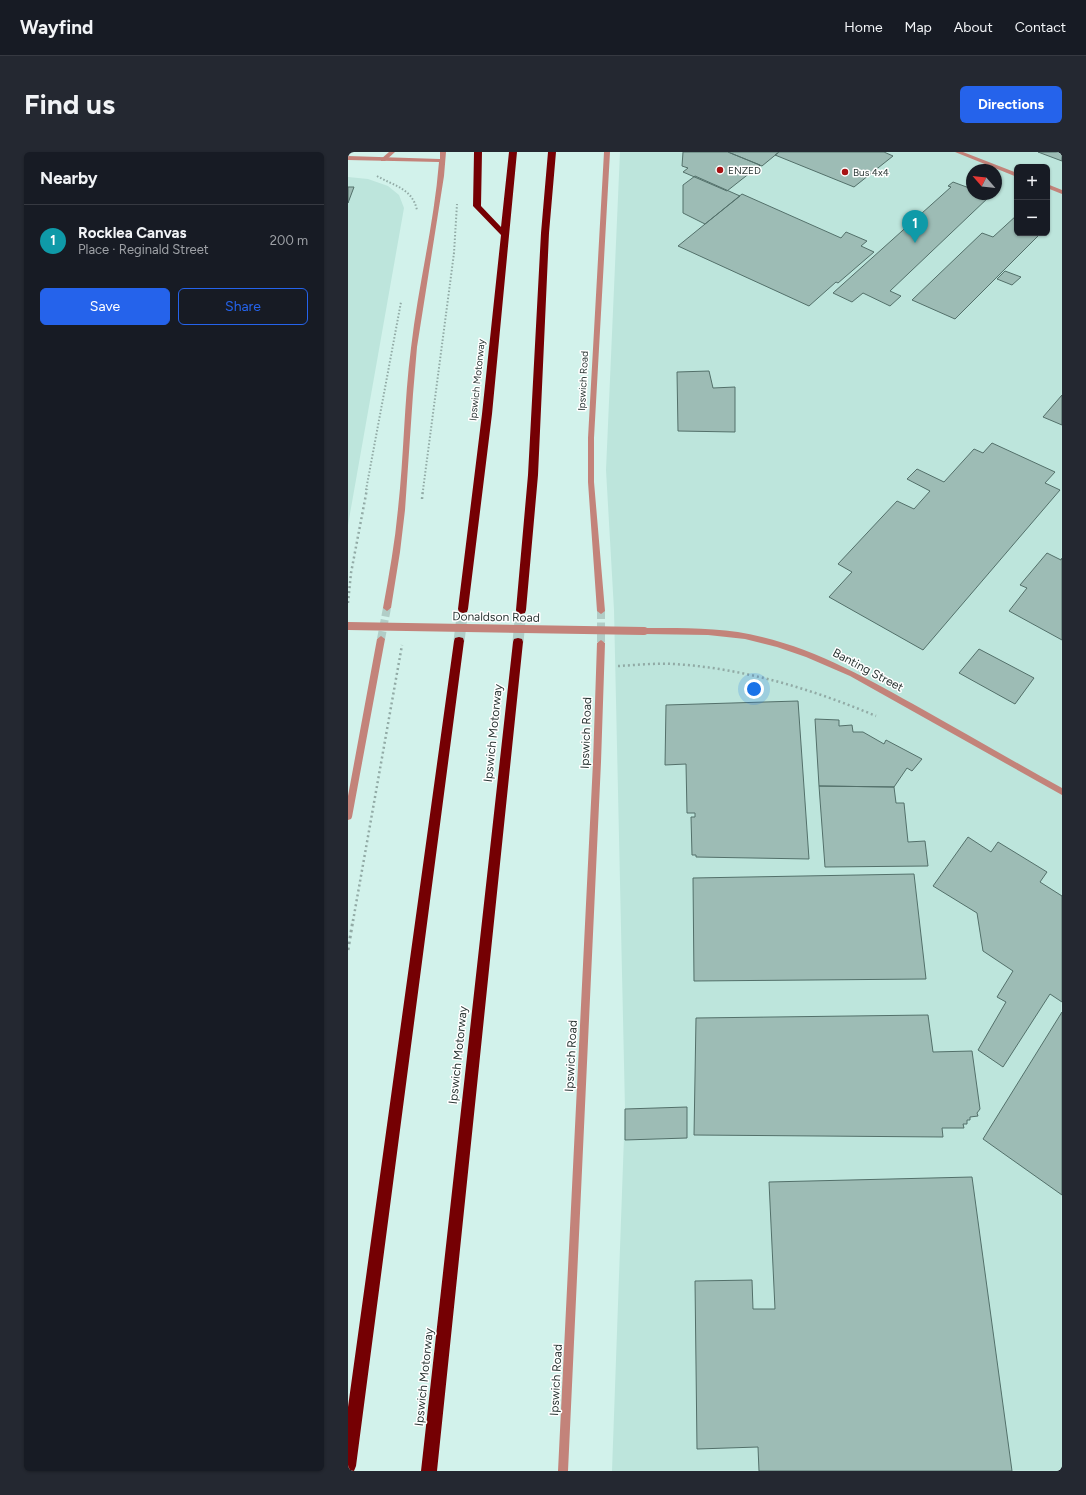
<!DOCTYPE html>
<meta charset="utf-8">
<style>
:root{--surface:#171b24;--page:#242831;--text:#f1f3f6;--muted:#9ea1a6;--line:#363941;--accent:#2563eb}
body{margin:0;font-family:Figtree,sans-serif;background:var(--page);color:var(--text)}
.controls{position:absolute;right:12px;top:12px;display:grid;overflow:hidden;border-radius:6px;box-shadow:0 1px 3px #0004}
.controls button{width:36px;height:36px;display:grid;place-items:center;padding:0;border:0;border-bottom:1px solid var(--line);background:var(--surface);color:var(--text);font:20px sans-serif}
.compass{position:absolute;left:618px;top:12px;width:36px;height:36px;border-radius:50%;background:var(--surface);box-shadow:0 1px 3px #0004;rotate:298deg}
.you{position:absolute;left:406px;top:537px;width:14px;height:14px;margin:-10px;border:3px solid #fff;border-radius:50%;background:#1a73e8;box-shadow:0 0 0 6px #1a73e833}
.badge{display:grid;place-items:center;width:26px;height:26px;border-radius:50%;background:var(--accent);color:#fff;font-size:13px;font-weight:700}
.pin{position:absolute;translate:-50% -33px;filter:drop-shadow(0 1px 2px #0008)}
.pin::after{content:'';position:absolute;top:21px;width:14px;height:12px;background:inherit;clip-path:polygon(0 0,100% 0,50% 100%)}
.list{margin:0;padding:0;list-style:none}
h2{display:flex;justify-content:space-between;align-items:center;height:52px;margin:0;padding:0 16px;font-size:17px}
h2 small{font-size:13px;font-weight:400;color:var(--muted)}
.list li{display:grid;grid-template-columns:26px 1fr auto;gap:12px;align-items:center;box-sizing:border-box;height:72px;padding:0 16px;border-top:1px solid var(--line)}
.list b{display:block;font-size:15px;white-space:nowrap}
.list p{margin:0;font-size:13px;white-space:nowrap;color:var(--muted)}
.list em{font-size:13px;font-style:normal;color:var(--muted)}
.actions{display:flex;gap:8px;padding:12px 16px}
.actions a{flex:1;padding:9px 0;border:1px solid var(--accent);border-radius:6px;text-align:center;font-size:14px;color:var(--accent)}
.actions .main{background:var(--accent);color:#fff}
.map{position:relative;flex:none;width:714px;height:1319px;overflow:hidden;border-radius:6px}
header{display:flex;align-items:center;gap:24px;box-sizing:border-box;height:56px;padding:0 20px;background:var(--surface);border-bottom:1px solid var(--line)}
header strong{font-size:19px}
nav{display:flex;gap:22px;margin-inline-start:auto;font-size:14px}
.intro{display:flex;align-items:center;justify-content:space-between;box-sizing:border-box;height:96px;padding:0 24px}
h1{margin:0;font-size:28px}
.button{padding:10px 18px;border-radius:6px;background:var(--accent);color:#fff;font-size:14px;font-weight:700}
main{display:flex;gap:24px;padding:0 24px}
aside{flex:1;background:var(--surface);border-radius:6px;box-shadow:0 1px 3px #0004}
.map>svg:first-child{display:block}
.built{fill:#bde5dc;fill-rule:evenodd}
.building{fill:#9dbcb5;stroke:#53706a}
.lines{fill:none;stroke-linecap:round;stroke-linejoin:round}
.minor-tunnel{stroke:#b1cdc7;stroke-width:8;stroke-dasharray:8 3.5;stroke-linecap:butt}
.motorway-tunnel{stroke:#b1cdc7;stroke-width:11;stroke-dasharray:11 5.5;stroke-linecap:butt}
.path-far2{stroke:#91aaa5;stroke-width:2;stroke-dasharray:1.5 2;stroke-linecap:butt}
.path-far1{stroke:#91aaa5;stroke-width:2.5;stroke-dasharray:2 3;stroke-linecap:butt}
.path{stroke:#91aaa5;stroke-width:3;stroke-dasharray:2.5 3.5;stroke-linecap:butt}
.service{fill:#c3837a;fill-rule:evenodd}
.minor{fill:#c3837a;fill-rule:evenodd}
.motorway{fill:#750003;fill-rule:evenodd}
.minor-bridge{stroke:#c3837a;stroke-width:8}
.poi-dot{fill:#a71213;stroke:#fff;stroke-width:1.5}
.labels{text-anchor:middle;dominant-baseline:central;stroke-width:3;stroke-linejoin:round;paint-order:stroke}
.far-poi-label{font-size:10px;fill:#2b3735;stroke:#fff;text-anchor:start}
.far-street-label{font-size:10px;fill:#2b3735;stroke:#fff}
.street-label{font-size:12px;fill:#2b3735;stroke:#fff}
</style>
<header>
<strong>Wayfind</strong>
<nav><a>Home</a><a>Map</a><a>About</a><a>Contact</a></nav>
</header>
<div class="intro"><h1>Find us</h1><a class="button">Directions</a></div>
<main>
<aside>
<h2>Nearby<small></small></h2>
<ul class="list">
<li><span class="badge" style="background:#0f9aa8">1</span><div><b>Rocklea Canvas</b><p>Place · Reginald Street</p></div><em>200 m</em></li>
</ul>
<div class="actions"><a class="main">Save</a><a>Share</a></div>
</aside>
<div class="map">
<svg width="714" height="1319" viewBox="0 0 714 1319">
<rect width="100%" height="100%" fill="#d2f2eb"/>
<path class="built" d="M272,0H714V1319H264L277,957L266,458L258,318ZM669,15H699V81H669ZM624,18H648V42H624Z
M0,25L20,27L40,34L51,43L56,56L0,373Z"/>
<path class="building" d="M335,0H380L412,13L379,39L335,20L340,16L334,14Z
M380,0H431L414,14Z
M431,0H536L545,4L506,35L427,3Z
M690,0H714V9Z
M347,24L392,44L357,72L335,61V33Z
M605,30L624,37V42H637L642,44L542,139L553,144L542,154L515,141L504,150L485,141L603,35L600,34Z
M0,35H6L0,51Z
M394,42L493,86L498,80L519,89L513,94L526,100L490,131L488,130L461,154L330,94Z
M669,63V81H693L607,167L564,148L634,81L645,85Z
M657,119L673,125L664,133L649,127Z
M361,219L365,236L387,235V280L330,279L329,220Z
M714,243V273L695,265Z
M644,291L707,320L697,331L712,338L575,498L481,445L504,420L490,412L549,349L566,357L582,339L559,327L569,317L596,330L626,297L635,301Z
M699,401L713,408L714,406V488L661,459L679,436L672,433Z
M631,497L686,526L667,552L611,521Z
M450,549L461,707L348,705V703H344L343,665H347V661H339L338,612L317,613L318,553Z
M467,567L491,568V574L504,573L505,580H515L536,592L538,588L574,607L564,619L559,616L546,635L471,634Z
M471,634L546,635L548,651H556L560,690L577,689L580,714L477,715Z
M620,685L643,700L650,690L699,720L692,730L714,744V850L702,842L655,915L630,898L658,850L649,845L665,819L635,799L629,761L585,734Z
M566,722L578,827L346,829L345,726Z
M714,860V1043L635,987Z
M580,863L585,900L624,899L632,957L629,961L630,964L622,965V968H619V972H615L616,976H594L595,985L346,983L348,866Z
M339,955V986L277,988V957Z
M624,1025L664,1319H411L410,1295L349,1297L347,1129L404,1128L405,1157H427L421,1030Z"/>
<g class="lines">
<path class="minor-tunnel" d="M253,459V491
M33,487L39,456"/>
<path class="motorway-tunnel" d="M111,489L115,457
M170,490L173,458"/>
<path class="path-far2" d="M29,24C46,34 64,36 69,58
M18,338L53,150
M75,338L106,101L109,52"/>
<path class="path-far1" d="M74,347L75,337
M0,451L3,421L19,337
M270,514C288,513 307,511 325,512C395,516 464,537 528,564
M5,769L54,493"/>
<path class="path" d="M0,798L5,768"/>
<path class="service" d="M41,0H47L37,9H33V7Z"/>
<path class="minor" d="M92,0H98L96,24L69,195L65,242L57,358L52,400L43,456L39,459L35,456C41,423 47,390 50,357C56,304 56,250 63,196C70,134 86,73 91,10L0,8V4L92,7Z
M256,0H262L246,286V330L257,459L253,462L249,459L240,330V286Z
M607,0H615L669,21V25Z
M699,32L714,38V42L699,36Z
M296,476C335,476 376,475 414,485C472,499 522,528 574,557C620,583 667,610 714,636V643L502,524L458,505L429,495L397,487L360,483L296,482L292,479Z
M33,484L37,487L4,665L3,667L0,668V644L29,487Z
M253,488L257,491L253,610L220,1319H210L245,610L249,491Z"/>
<path class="motorway" d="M126,0H134L133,54L153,75L161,0H169L144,262L120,457L119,460L115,461L111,460L110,457L134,262L153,83L125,54Z
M200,0H208L201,81L190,323L178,458L177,461L173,462L169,461L168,458L180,323L193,81Z
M111,485L115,486L116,489L8,1314L6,1319H0V1255L106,489L107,486Z
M170,486L174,487L175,490L89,1319H73L165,490L166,487Z"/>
<path class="minor-bridge" d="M0,474L296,479"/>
</g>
<g class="poi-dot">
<circle cx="372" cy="18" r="4"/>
<circle cx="497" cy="20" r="4"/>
</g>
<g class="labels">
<g class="far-poi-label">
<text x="380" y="18">ENZED</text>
<text x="505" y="20">Bus 4x4</text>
</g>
<g class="far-street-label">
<text transform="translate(129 228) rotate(-84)">Ipswich Motorway</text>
<text transform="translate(235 229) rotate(-87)">Ipswich Road</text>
</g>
<g class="street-label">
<text transform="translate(148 465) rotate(1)">Donaldson Road</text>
<text transform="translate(520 518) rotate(28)">Banting Street</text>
<text transform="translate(145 581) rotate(-84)">Ipswich Motorway</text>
<text transform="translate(238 581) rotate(-88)">Ipswich Road</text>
<text transform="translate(110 903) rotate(-84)">Ipswich Motorway</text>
<text transform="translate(223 904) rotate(-87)">Ipswich Road</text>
<text transform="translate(76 1225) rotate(-84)">Ipswich Motorway</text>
<text transform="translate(208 1228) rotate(-87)">Ipswich Road</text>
</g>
</g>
</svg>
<div class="controls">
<button>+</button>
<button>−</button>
</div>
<svg class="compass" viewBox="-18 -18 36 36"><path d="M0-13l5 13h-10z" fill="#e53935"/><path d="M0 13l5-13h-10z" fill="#9ea1a6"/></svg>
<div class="you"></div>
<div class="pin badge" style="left:567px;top:91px;background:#0f9aa8">1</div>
</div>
</main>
